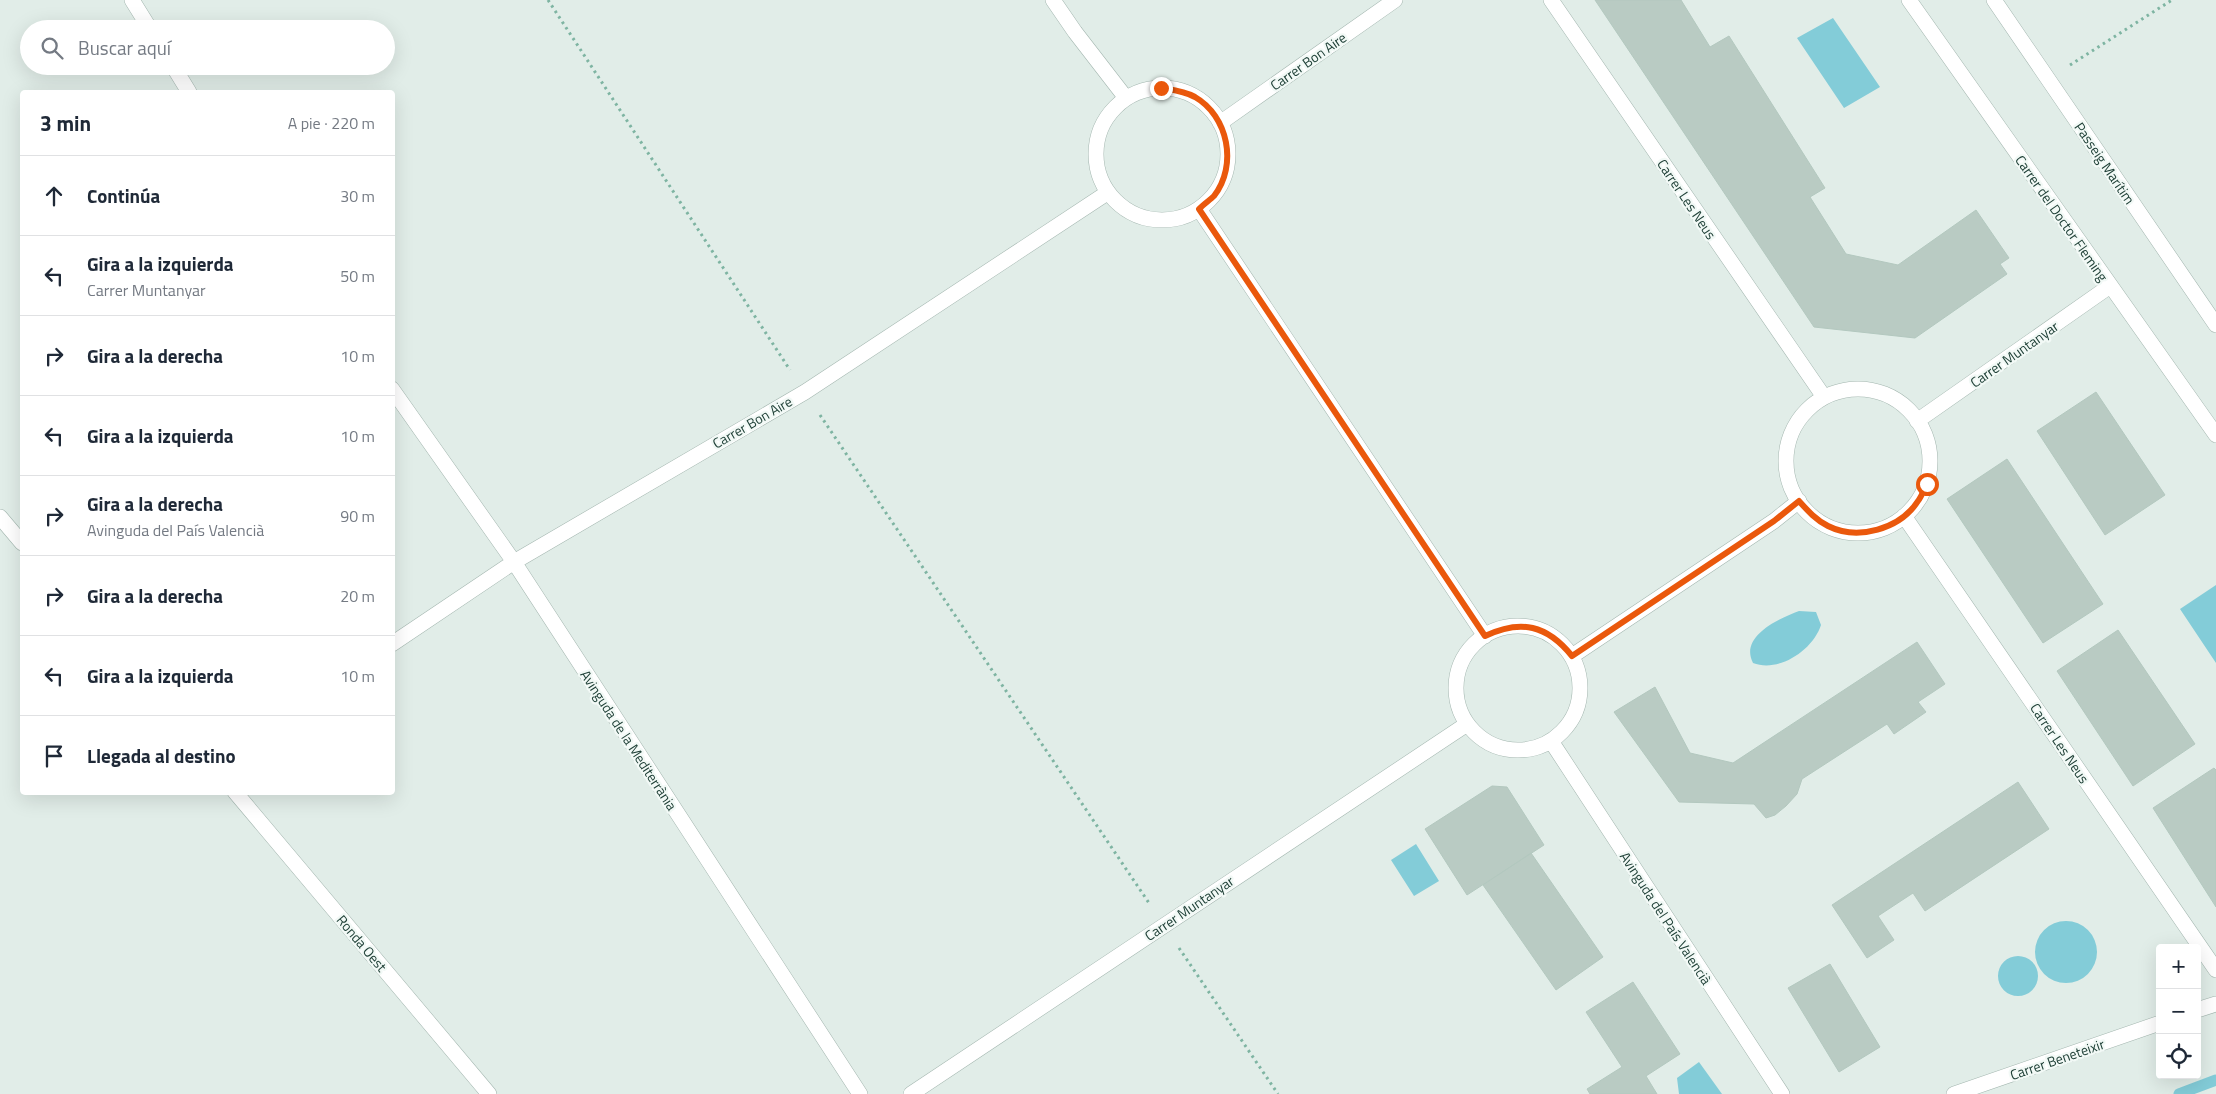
<!DOCTYPE html>
<html lang="es">
<meta charset="utf-8">
<style>
:root{--surface:#fff;--page:#f6f6f7;--text:#1f2937;--muted:#747a83;--line:#e0e1e3}
body{margin:0;font-family:"Titillium Web",sans-serif;background:var(--page);color:var(--text)}
.controls{position:absolute;right:15px;bottom:15px;display:grid;overflow:hidden;border-radius:5px;box-shadow:0 5px 20px #0002}
.controls button{width:45px;height:45px;display:grid;place-items:center;padding:0;border:0;border-bottom:1px solid var(--line);background:var(--surface);color:var(--text);font:25px sans-serif}
.stop{position:absolute;width:15px;height:15px;margin:-11px;border:4px solid #ea580c;border-radius:50%;background:#fff}
.stop.end{background:#ea580c;border-color:#fff;box-shadow:0 1px 5px #0008}
.list{margin:0;padding:0;list-style:none}
h2{display:flex;justify-content:space-between;align-items:center;height:65px;margin:0;padding:0 20px;font-size:21px}
h2 small{font-size:16px;font-weight:400;color:var(--muted)}
.list li{display:grid;grid-template-columns:32px 1fr auto;gap:15px;align-items:center;box-sizing:border-box;height:80px;padding:0 20px;border-top:1px solid var(--line)}
.list b{display:block;font-size:19px;white-space:nowrap}
.list p{margin:0;font-size:16px;white-space:nowrap;color:var(--muted)}
.list em{font-size:16px;font-style:normal;color:var(--muted)}
.icon{flex:none;width:28px;height:28px;fill:none;stroke:currentColor;stroke-width:2;stroke-linecap:round;stroke-linejoin:round}
.map{position:relative;flex:none;width:2216px;height:1094px;overflow:hidden}
.search{position:absolute;background:var(--surface);box-shadow:0 5px 20px #0002;left:20px;top:20px;width:375px;height:55px;display:flex;align-items:center;gap:12px;box-sizing:border-box;padding:0 18px;border-radius:28px;color:var(--muted);font-size:19px}
.panel{position:absolute;background:var(--surface);box-shadow:0 5px 20px #0002;left:20px;top:90px;width:375px;height:705px;border-radius:5px}
.map>svg:first-child{display:block}
.water{fill:#83ccd8}
.lines{fill:none;stroke-linecap:round;stroke-linejoin:round}
.stream{stroke:#83ccd8;stroke-width:11}
.building{fill:#b9cbc3;stroke:#b3c8bf}
.pedestrian-casing{stroke:#a3b6af;stroke-width:16}
.minor-casing{stroke:#a3b6af;stroke-width:16}
.path{stroke:#7eb4a2;stroke-width:3;stroke-dasharray:2.5 4;stroke-linecap:butt}
.pedestrian{stroke:#fff;stroke-width:15}
.minor{stroke:#fff;stroke-width:15}
.route{stroke:#ea580c;stroke-width:6}
.labels{text-anchor:middle;dominant-baseline:central;stroke-width:4.5;stroke-linejoin:round;paint-order:stroke}
.street-label{font-size:14px;fill:#1f4037;stroke:#f2f9f6}
</style>
<div class="map">
<svg width="2216" height="1094" viewBox="0 0 2216 1094">
<rect width="100%" height="100%" fill="#e1ede8"/>
<path class="water" d="M1833,18L1880,87L1844,108L1797,38Z
M2216,585V663L2180,609Z
M1799,611L1816,612L1821,625C1813,650 1779,673 1753,663C1739,636 1780,618 1799,611Z
M1416,844L1439,881L1414,896L1391,860Z
M2035 952a31 31 0 1 1 62 0a31 31 0 1 1-62 0Z
M1998 976a20 20 0 1 1 40 0a20 20 0 1 1-40 0Z
M1699,1062L1722,1094H1679L1677,1078Z"/>
<g class="lines">
<path class="stream" d="M2179,1094L2216,1080"/>
</g>
<path class="building" d="M1595,0H1681L1710,47L1729,36L1825,188L1810,197L1846,254L1898,265L1976,210L2009,258L2000,264L2007,274L1915,338L1814,327Z
M2096,392L2165,495L2105,535L2037,431Z
M2007,459L2103,604L2043,643L1947,499Z
M2118,630L2195,744L2133,786L2057,671Z
M1917,642L1945,684L1918,702L1926,712L1894,734L1887,724L1802,779L1797,794L1786,806L1775,815L1766,818L1754,804L1679,802L1614,712L1655,687L1690,753L1733,763Z
M2214,768L2216,770V907L2153,808Z
M2018,782L2049,829L1925,911L1913,893L1878,916L1894,940L1867,958L1832,905Z
M1492,786L1507,787L1544,845L1467,895L1425,829Z
M1531,853L1603,957L1556,990L1483,885Z
M1830,964L1880,1047L1839,1072L1788,988Z
M1633,982L1680,1054L1646,1076L1657,1094H1590L1587,1089L1622,1067L1586,1012Z"/>
<g class="lines">
<g class="pedestrian-casing">
<path id="pedestrian" d="M1994,0L2216,325"/>
</g>
<g class="minor-casing">
<path id="minor" d="M132,0L150,29
M1053,0L1075,32L1126,98
M1551,0L1824,397
M1909,0L2216,435
M173,66L189,92
M1096 154a66 66 0 1 1 132 0a66 66 0 1 1-132 0Z
M1220,123L1395,0
M1199,209L1485,636
M392,389L514,562L860,1094
M1786 461a72 72 0 1 1 144 0a72 72 0 1 1-144 0Z
M1917,421L2110,286
M1904,516L2216,970
M0,517L22,543
M1456 688a62 62 0 1 1 124 0a62 62 0 1 1-124 0Z
M392,644L514,562L805,392L1107,193
M1572,656L1774,521L1799,501
M1551,741L1782,1094
M235,792L489,1094
M2197,1010L2216,1004
M911,1094L1467,724
M1954,1094L2160,1023"/>
</g>
<path class="path" d="M548,0L790,370
M2070,65L2172,0
M820,415L1149,903
M1179,948L1278,1094"/>
<use href="#pedestrian" class="pedestrian"/>
<use href="#minor" class="minor"/>
</g>
<g class="lines">
<path class="route" d="M1161,88C1173,90 1184,91 1195,97C1228,116 1238,165 1214,196C1210,200 1204,204 1199,209L1485,636C1521,619 1547,625 1572,656L1774,521L1799,501C1808,511 1816,520 1828,526C1858,541 1900,529 1918,501C1922,496 1924,489 1927,484"/>
</g>
<g class="labels">
<g class="street-label">
<text transform="translate(1308 61) rotate(-35)">Carrer Bon Aire</text>
<text transform="translate(2105 163) rotate(56)">Passeig Marítim</text>
<text transform="translate(1687 199) rotate(56)">Carrer Les Neus</text>
<text transform="translate(2062 218) rotate(55)">Carrer del Doctor Fleming</text>
<text transform="translate(2014 354) rotate(-35)">Carrer Muntanyar</text>
<text transform="translate(752 422) rotate(-30)">Carrer Bon Aire</text>
<text transform="translate(629 740) rotate(57)">Avinguda de la Mediterrània</text>
<text transform="translate(2060 743) rotate(56)">Carrer Les Neus</text>
<text transform="translate(1189 908) rotate(-34)">Carrer Muntanyar</text>
<text transform="translate(1666 918) rotate(57)">Avinguda del País Valencià</text>
<text transform="translate(362 943) rotate(50)">Ronda Oest</text>
<text transform="translate(2057 1059) rotate(-19)">Carrer Beneteixir</text>
</g>
</g>
</svg>
<div class="controls">
<button>+</button>
<button>−</button>
<button><svg class="icon" aria-label="locate" viewBox="0 0 24 24"><circle cx="12" cy="12" r="6"/><path d="M12 2v4M12 18v4M2 12h4M18 12h4"/></svg></button>
</div>
<div class="stop" style="left:1927px;top:484px"></div>
<div class="stop end" style="left:1161px;top:88px"></div>
<div class="search"><svg class="icon" aria-label="search" viewBox="0 0 24 24"><circle cx="10" cy="10" r="6"/><path d="M15 15l6 6"/></svg>Buscar aquí</div>
<section class="panel">
<h2>3 min<small>A pie · 220 m</small></h2>
<ul class="list">
<li><svg class="icon" aria-label="ahead" viewBox="0 0 24 24"><path d="M12 20V5M6 11l6-6 6 6"/></svg><div><b>Continúa</b></div><em>30 m</em></li>
<li><svg class="icon" aria-label="left" viewBox="0 0 24 24"><path d="M17 20v-9H6M10 6l-5 5 5 5"/></svg><div><b>Gira a la izquierda</b><p>Carrer Muntanyar</p></div><em>50 m</em></li>
<li><svg class="icon" aria-label="right" viewBox="0 0 24 24"><path d="M7 20v-9h11M14 6l5 5-5 5"/></svg><div><b>Gira a la derecha</b></div><em>10 m</em></li>
<li><svg class="icon" aria-label="left" viewBox="0 0 24 24"><path d="M17 20v-9H6M10 6l-5 5 5 5"/></svg><div><b>Gira a la izquierda</b></div><em>10 m</em></li>
<li><svg class="icon" aria-label="right" viewBox="0 0 24 24"><path d="M7 20v-9h11M14 6l5 5-5 5"/></svg><div><b>Gira a la derecha</b><p>Avinguda del País Valencià</p></div><em>90 m</em></li>
<li><svg class="icon" aria-label="right" viewBox="0 0 24 24"><path d="M7 20v-9h11M14 6l5 5-5 5"/></svg><div><b>Gira a la derecha</b></div><em>20 m</em></li>
<li><svg class="icon" aria-label="left" viewBox="0 0 24 24"><path d="M17 20v-9H6M10 6l-5 5 5 5"/></svg><div><b>Gira a la izquierda</b></div><em>10 m</em></li>
<li><svg class="icon" aria-label="arrive" viewBox="0 0 24 24"><path d="M6 21V4h12l-3 4 3 4H6"/></svg><div><b>Llegada al destino</b></div></li>
</ul>
</section>
</div>
